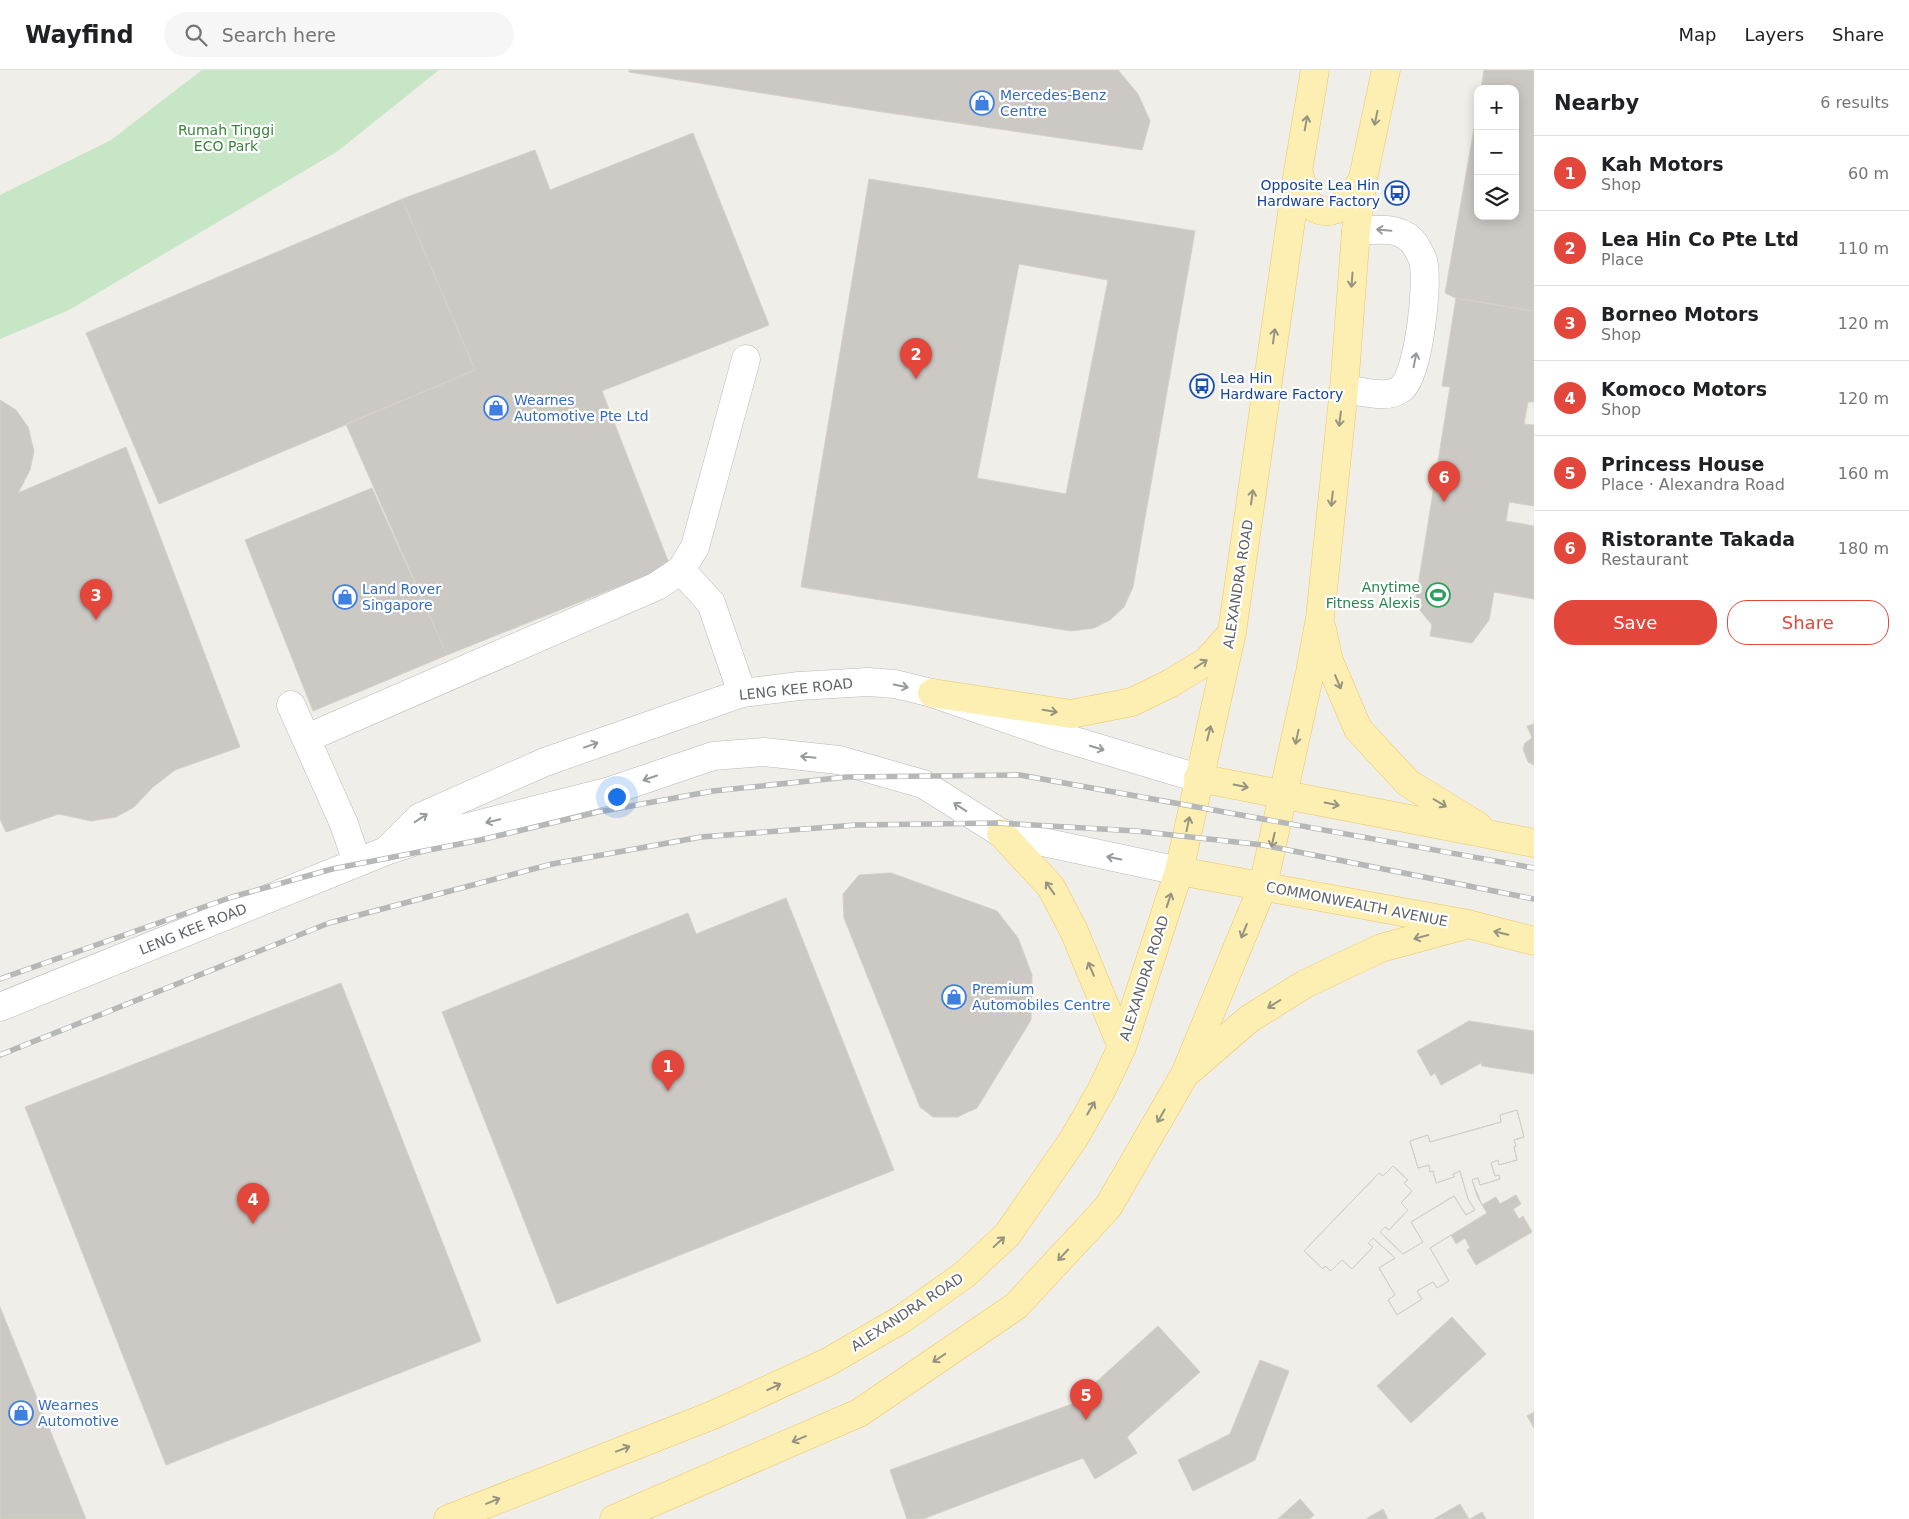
<!DOCTYPE html>
<meta charset="utf-8">
<style>
:root{--surface:#fff;--page:#f6f6f6;--text:#202124;--muted:#757577;--line:#e0e0e0;--accent:#e3473b}
body{margin:0;font-family:"DejaVu Sans",sans-serif;background:var(--page);color:var(--text)}
.controls{position:absolute;right:15px;top:15px;display:grid;overflow:hidden;border-radius:10px;box-shadow:0 2px 12px #0003}
.controls button{width:45px;height:45px;display:grid;place-items:center;padding:0;border:0;border-bottom:1px solid var(--line);background:var(--surface);color:var(--text);font:25px sans-serif}
.you{position:absolute;left:616px;top:726px;width:18px;height:18px;margin:-12px;border:4px solid #fff;border-radius:50%;background:#1a73e8;box-shadow:0 0 0 8px #1a73e833}
.badge{display:grid;place-items:center;width:32px;height:32px;border-radius:50%;background:var(--accent);color:#fff;font-size:16px;font-weight:700}
.pin{position:absolute;translate:-50% -41px;filter:drop-shadow(0 1px 2px #0008)}
.pin::after{content:'';position:absolute;top:26px;width:18px;height:15px;background:inherit;clip-path:polygon(0 0,100% 0,50% 100%)}
.list{margin:0;padding:0;list-style:none}
h2{display:flex;justify-content:space-between;align-items:center;height:65px;margin:0;padding:0 20px;font-size:21px}
h2 small{font-size:16px;font-weight:400;color:var(--muted)}
.list li{display:grid;grid-template-columns:32px 1fr auto;gap:15px;align-items:center;box-sizing:border-box;height:75px;padding:0 20px;border-top:1px solid var(--line)}
.list b{display:block;font-size:19px;white-space:nowrap}
.list p{margin:0;font-size:16px;white-space:nowrap;color:var(--muted)}
.list em{font-size:16px;font-style:normal;color:var(--muted)}
.actions{display:flex;gap:10px;padding:15px 20px}
.actions a{flex:1;padding:11px 0;border:1px solid var(--accent);border-radius:20px;text-align:center;font-size:18px;color:var(--accent)}
.actions .main{background:var(--accent);color:#fff}
.icon{flex:none;width:28px;height:28px;fill:none;stroke:currentColor;stroke-width:2;stroke-linecap:round;stroke-linejoin:round}
.map{position:relative;flex:none;width:1534px;height:1449px;overflow:hidden}
header{display:flex;align-items:center;gap:30px;box-sizing:border-box;height:70px;padding:0 25px;background:var(--surface);border-bottom:1px solid var(--line)}
header strong{font-size:24px}
nav{display:flex;gap:28px;margin-inline-start:auto;font-size:18px}
.search{width:350px;height:45px;background:var(--page);display:flex;align-items:center;gap:12px;box-sizing:border-box;padding:0 18px;border-radius:28px;color:var(--muted);font-size:19px}
main{display:flex}
aside{flex:1;background:var(--surface)}
.map>svg:first-child{display:block}
.green{fill:#c6e6c6}
.building{fill:#ccc9c4;stroke:#d5d0c6;fill-rule:evenodd}
.lines{fill:none;stroke-linecap:round;stroke-linejoin:round}
.minor-casing{stroke:#b5b8bb;stroke-width:29}
.major-casing{stroke:#edc565;stroke-width:29}
.minor{stroke:#fff;stroke-width:28}
.major{stroke:#fcefb1;stroke-width:28}
.rail-casing{stroke:#b6b7b7;stroke-width:5.5}
.rail{stroke:#fff;stroke-width:4;stroke-dasharray:11;stroke-linecap:butt}
.oneway{stroke:#969481}
.oneway2{stroke:#979a9c}
.labels{text-anchor:middle;dominant-baseline:central;stroke-width:4.5;stroke-linejoin:round;paint-order:stroke}
.shop-label{font-size:14px;fill:#366cbe;stroke:#fff;text-anchor:start}
.park-label{font-size:14px;fill:#39843c;stroke:#fff}
.transit-label{font-size:14px;fill:#164399;stroke:#fff;text-anchor:end}
.street-label{font-size:14px;fill:#5f6367;stroke:#fff}
.leisure-label{font-size:14px;fill:#27864d;stroke:#fff;text-anchor:end}
</style>
<header>
<strong>Wayfind</strong>
<div class="search"><svg class="icon" aria-label="search" viewBox="0 0 24 24"><circle cx="10" cy="10" r="6"/><path d="M15 15l6 6"/></svg>Search here</div>
<nav><a>Map</a><a>Layers</a><a>Share</a></nav>
</header>
<main>
<div class="map">
<svg width="1534" height="1449" viewBox="0 0 1534 1449">
<rect width="100%" height="100%" fill="#f0eee8"/>
<path class="green" d="M202,0H439L338,81L69,240L0,269V125L111,70Z"/>
<path class="building" d="M629,0H1118L1138,24L1150,51L1142,80L876,41L629,2Z
M1484,0H1534V241L1456,228L1445,223L1478,36V146H1515V19H1481Z
M693,63L769,255L602,321L670,496L447,585L346,354L475,300L402,129L535,80L550,120Z
M869,109L1195,161L1133,517L1124,537L1110,550L1094,558L1071,561L801,517ZM1019,194L1108,210L1066,424L977,408Z
M402,129L475,300L159,434L86,263Z
M1456,228L1534,241V332H1528L1524,354L1534,355V436L1509,432L1506,451L1534,456V529L1494,522L1489,550L1472,573L1430,566L1432,555L1415,534L1450,317L1442,316Z
M0,330L16,340L28,357L34,381L30,400L18,423L126,377L240,677L175,700L153,717L134,737L116,747L91,751L59,744L6,762L0,749Z
M372,418L447,585L313,641L245,470Z
M1534,654V695L1528,692L1523,679L1525,673L1532,668L1527,656Z
M891,803L997,841L1018,868L1032,905L1031,950L977,1038L957,1047H933L920,1037L844,848L843,824L859,805Z
M786,828L894,1100L557,1234L442,942L688,843L696,864Z
M341,913L481,1271L166,1395L25,1037Z
M1469,951L1534,961V1004L1482,996L1481,993L1441,1015L1435,1003L1431,1006L1417,981Z
M1517,1040L1524,1067L1514,1070L1516,1076L1514,1077L1517,1090L1499,1095L1498,1090L1491,1093L1495,1106L1499,1105L1500,1109L1480,1115L1478,1108L1472,1110L1477,1126L1487,1143L1430,1178L1449,1211L1437,1218L1433,1212L1417,1221L1422,1229L1397,1245L1388,1230L1395,1225L1379,1198L1395,1188L1373,1168L1368,1173L1373,1177L1352,1199L1342,1190L1331,1201L1325,1196L1323,1199L1304,1181L1379,1103L1383,1106L1393,1096L1408,1110L1404,1113L1412,1121L1401,1133L1408,1140L1389,1160L1385,1157L1380,1162L1403,1184L1423,1172L1411,1152L1454,1126L1466,1145L1475,1140L1468,1129L1460,1101L1453,1104L1454,1107L1436,1113L1433,1101L1430,1102L1429,1095L1418,1098L1410,1071L1428,1065L1430,1072L1501,1052L1500,1045Z
M1517,1040L1524,1067L1514,1070L1516,1076L1514,1077L1517,1090L1499,1095L1498,1090L1491,1093L1495,1106L1499,1105L1500,1109L1480,1115L1478,1108L1472,1110L1482,1135L1496,1127L1500,1134L1516,1125L1521,1134L1513,1139L1519,1149L1523,1146L1532,1162L1476,1195L1467,1180L1470,1178L1465,1168L1456,1174L1451,1165L1430,1178L1449,1211L1437,1218L1433,1212L1417,1221L1422,1229L1397,1245L1388,1230L1395,1225L1379,1198L1395,1188L1373,1168L1368,1173L1373,1177L1352,1199L1342,1190L1331,1201L1325,1196L1323,1199L1304,1181L1379,1103L1383,1106L1393,1096L1408,1110L1404,1113L1412,1121L1401,1133L1408,1140L1389,1160L1385,1157L1380,1162L1403,1184L1423,1172L1411,1152L1454,1126L1466,1145L1475,1140L1468,1129L1460,1101L1453,1104L1454,1107L1436,1113L1433,1101L1430,1102L1429,1095L1418,1098L1410,1071L1428,1065L1430,1072L1501,1052L1500,1045Z
M0,1237L86,1449H0Z
M1452,1247L1486,1284L1411,1353L1377,1316Z
M1158,1256L1200,1302L1127,1367L1137,1383L1095,1409L1083,1388L923,1449H907L890,1400L1072,1334Z
M1260,1290L1289,1301L1255,1390L1193,1421L1178,1390L1230,1364Z
M1534,1342V1358L1527,1346Z
M1300,1429L1314,1445L1309,1449H1278Z
M1460,1434L1469,1449H1434Z
M1383,1439L1388,1449H1366Z
M1482,1442L1486,1449H1470Z"/>
<g class="lines">
<g class="minor-casing">
<path id="minor" d="M1344,319C1361,321 1389,331 1403,317C1419,300 1429,212 1423,190C1421,185 1415,173 1411,170C1397,156 1374,160 1356,161
M681,500L711,533L742,623
M291,635L344,754L357,792
M307,668L657,516L681,500L695,477L746,289
M390,777L420,747L545,692L742,623L799,616L868,612L895,614L932,623L1051,664L1198,708
M0,937L386,781L425,768L610,721L713,686L764,682L839,690L923,714L1001,763L1179,801"/>
</g>
<g class="major-casing">
<path id="major" d="M1299,104L1308,134C1312,136 1318,141 1323,141C1342,144 1354,122 1363,109
M1322,559L1329,591L1358,659L1408,713L1478,756
M932,623L1071,644L1132,632L1171,613L1207,591L1232,563
M1198,708L1534,773
M1001,763L1051,817L1074,861L1122,977
M1179,801L1468,854L1534,871
M1190,1000L1249,949L1305,914L1381,878L1462,856
M448,1449L713,1345L828,1292L902,1249L964,1205L1007,1165L1073,1070L1101,1021L1122,977L1179,801L1232,562L1298,101L1315,0
M614,1449L859,1343L1016,1236L1108,1137L1185,1004L1263,816L1310,602L1320,548L1344,319L1356,161L1363,108L1386,0"/>
</g>
<use href="#minor" class="minor"/>
<use href="#major" class="major"/>
<g class="rail-casing">
<path id="rail" d="M0,909L232,827L332,799L480,770L598,742L713,721L847,707L1020,705L1534,798
M0,985L329,853L552,794L701,767L856,755L998,753L1136,761L1263,775L1534,829"/>
</g>
<use href="#rail" class="rail"/>
</g>
<defs><path id="oneway-shaft" d="M-6 0H5M1.5-3L5.5 0L1.5 3" fill="none" stroke-width="1.6" stroke-linecap="round" stroke-linejoin="round" transform="scale(1.25)"/></defs>
<g class="oneway">
<use href="#oneway-shaft" transform="translate(1376 48) rotate(102)"/>
<use href="#oneway-shaft" transform="translate(1306 53) rotate(-80)"/>
<use href="#oneway-shaft" transform="translate(1352 210) rotate(94)"/>
<use href="#oneway-shaft" transform="translate(1274 266) rotate(-82)"/>
<use href="#oneway-shaft" transform="translate(1340 349) rotate(97)"/>
<use href="#oneway-shaft" transform="translate(1252 427) rotate(-82)"/>
<use href="#oneway-shaft" transform="translate(1332 429) rotate(96)"/>
<use href="#oneway-shaft" transform="translate(1201 594) rotate(-34)"/>
<use href="#oneway-shaft" transform="translate(1338 612) rotate(67)"/>
<use href="#oneway-shaft" transform="translate(1050 641) rotate(9)"/>
<use href="#oneway-shaft" transform="translate(1209 663) rotate(-76)"/>
<use href="#oneway-shaft" transform="translate(1297 667) rotate(102)"/>
<use href="#oneway-shaft" transform="translate(1241 716) rotate(11)"/>
<use href="#oneway-shaft" transform="translate(1440 733) rotate(31)"/>
<use href="#oneway-shaft" transform="translate(1332 734) rotate(11)"/>
<use href="#oneway-shaft" transform="translate(1188 754) rotate(-78)"/>
<use href="#oneway-shaft" transform="translate(1273 770) rotate(103)"/>
<use href="#oneway-shaft" transform="translate(1050 818) rotate(-125)"/>
<use href="#oneway-shaft" transform="translate(1169 830) rotate(-72)"/>
<use href="#oneway-shaft" transform="translate(1244 861) rotate(112)"/>
<use href="#oneway-shaft" transform="translate(1501 863) rotate(-166)"/>
<use href="#oneway-shaft" transform="translate(1421 867) rotate(165)"/>
<use href="#oneway-shaft" transform="translate(1091 899) rotate(-113)"/>
<use href="#oneway-shaft" transform="translate(1274 934) rotate(148)"/>
<use href="#oneway-shaft" transform="translate(1091 1038) rotate(-60)"/>
<use href="#oneway-shaft" transform="translate(1161 1046) rotate(120)"/>
<use href="#oneway-shaft" transform="translate(999 1172) rotate(-43)"/>
<use href="#oneway-shaft" transform="translate(1063 1185) rotate(133)"/>
<use href="#oneway-shaft" transform="translate(939 1288) rotate(146)"/>
<use href="#oneway-shaft" transform="translate(774 1317) rotate(-25)"/>
<use href="#oneway-shaft" transform="translate(799 1369) rotate(157)"/>
<use href="#oneway-shaft" transform="translate(623 1379) rotate(-21)"/>
<use href="#oneway-shaft" transform="translate(493 1431) rotate(-22)"/>
</g>
<g class="oneway2">
<use href="#oneway-shaft" transform="translate(1384 160) rotate(-175)"/>
<use href="#oneway-shaft" transform="translate(1415 290) rotate(-79)"/>
<use href="#oneway-shaft" transform="translate(901 616) rotate(12)"/>
<use href="#oneway-shaft" transform="translate(591 675) rotate(-20)"/>
<use href="#oneway-shaft" transform="translate(1097 678) rotate(17)"/>
<use href="#oneway-shaft" transform="translate(808 687) rotate(-174)"/>
<use href="#oneway-shaft" transform="translate(650 708) rotate(161)"/>
<use href="#oneway-shaft" transform="translate(960 737) rotate(-147)"/>
<use href="#oneway-shaft" transform="translate(421 748) rotate(-33)"/>
<use href="#oneway-shaft" transform="translate(493 751) rotate(166)"/>
<use href="#oneway-shaft" transform="translate(1114 788) rotate(-168)"/>
</g>
<defs>
<g id="shop-ring" transform="scale(1.25)"><circle r="9.5" fill="#fff" stroke="#3f7fe0" stroke-width="1.5"/><path d="M-5-2.5h2.3a2.7 3.5 0 0 1 5.4 0H5L5.5 6h-11ZM-1.5-2.5h3a1.5 2.3 0 0 0-3 0Z" fill="#3f7fe0"/></g>
<g id="bus-ring" transform="scale(1.25)"><circle r="9.5" fill="#fff" stroke="#1a4fb4" stroke-width="1.5"/><path d="M-5-6H5V4H4V6H2V4H-2V6H-4V4H-5ZM-3.5-4V0h7V-4ZM-3.5 1.2v1.5H-2V1.2ZM2 1.2v1.5H3.5V1.2Z" fill="#1a4fb4"/></g>
<g id="stadium-ring" transform="scale(1.25)"><circle r="9.5" fill="#fff" stroke="#2e9e5b" stroke-width="1.5"/><path d="M0-5a6.5 5 0 1 0 0 10a6.5 5 0 1 0 0-10ZM-3.5-1.8h7v3.6h-7Z" fill="#2e9e5b"/></g>
</defs>
<g fill-rule="evenodd">
<use href="#shop-ring" x="982" y="33"/>
<use href="#bus-ring" x="1397" y="123"/>
<use href="#bus-ring" x="1202" y="316"/>
<use href="#shop-ring" x="496" y="338"/>
<use href="#stadium-ring" x="1438" y="525"/>
<use href="#shop-ring" x="345" y="527"/>
<use href="#shop-ring" x="954" y="927"/>
<use href="#shop-ring" x="21" y="1343"/>
</g>
<g class="labels">
<g class="shop-label">
<text x="1000" y="25">Mercedes-Benz<tspan x="1000" dy="16">Centre</tspan></text>
<text x="514" y="330">Wearnes<tspan x="514" dy="16">Automotive Pte Ltd</tspan></text>
<text x="362" y="519">Land Rover<tspan x="362" dy="16">Singapore</tspan></text>
<text x="972" y="919">Premium<tspan x="972" dy="16">Automobiles Centre</tspan></text>
<text x="38" y="1335">Wearnes<tspan x="38" dy="16">Automotive</tspan></text>
</g>
<g class="park-label">
<text x="226" y="60">Rumah Tinggi<tspan x="226" dy="16">ECO Park</tspan></text>
</g>
<g class="transit-label">
<text x="1380" y="115">Opposite Lea Hin<tspan x="1380" dy="16">Hardware Factory</tspan></text>
<text x="1220" y="308" text-anchor="start">Lea Hin<tspan x="1220" dy="16">Hardware Factory</tspan></text>
</g>
<g class="street-label">
<text transform="translate(1238 514) rotate(-81)">ALEXANDRA ROAD</text>
<text transform="translate(796 619) rotate(-6)">LENG KEE ROAD</text>
<text transform="translate(1357 834) rotate(11)">COMMONWEALTH AVENUE</text>
<text transform="translate(193 859) rotate(-22)">LENG KEE ROAD</text>
<text transform="translate(1144 908) rotate(-72)">ALEXANDRA ROAD</text>
<text transform="translate(907 1242) rotate(-33)">ALEXANDRA ROAD</text>
</g>
<g class="leisure-label">
<text x="1420" y="517">Anytime<tspan x="1420" dy="16">Fitness Alexis</tspan></text>
</g>
</g>
</svg>
<div class="controls">
<button>+</button>
<button>−</button>
<button><svg class="icon" aria-label="layers" viewBox="0 0 24 24"><path d="M12 4l9 5-9 5-9-5zM3 14l9 5 9-5"/></svg></button>
</div>
<div class="you"></div>
<div class="pin badge" style="left:668px;top:1021px">1</div>
<div class="pin badge" style="left:916px;top:309px">2</div>
<div class="pin badge" style="left:96px;top:550px">3</div>
<div class="pin badge" style="left:253px;top:1154px">4</div>
<div class="pin badge" style="left:1086px;top:1350px">5</div>
<div class="pin badge" style="left:1444px;top:432px">6</div>
</div>
<aside>
<h2>Nearby<small>6 results</small></h2>
<ul class="list">
<li><span class="badge">1</span><div><b>Kah Motors</b><p>Shop</p></div><em>60 m</em></li>
<li><span class="badge">2</span><div><b>Lea Hin Co Pte Ltd</b><p>Place</p></div><em>110 m</em></li>
<li><span class="badge">3</span><div><b>Borneo Motors</b><p>Shop</p></div><em>120 m</em></li>
<li><span class="badge">4</span><div><b>Komoco Motors</b><p>Shop</p></div><em>120 m</em></li>
<li><span class="badge">5</span><div><b>Princess House</b><p>Place · Alexandra Road</p></div><em>160 m</em></li>
<li><span class="badge">6</span><div><b>Ristorante Takada</b><p>Restaurant</p></div><em>180 m</em></li>
</ul>
<div class="actions"><a class="main">Save</a><a>Share</a></div>
</aside>
</main>
